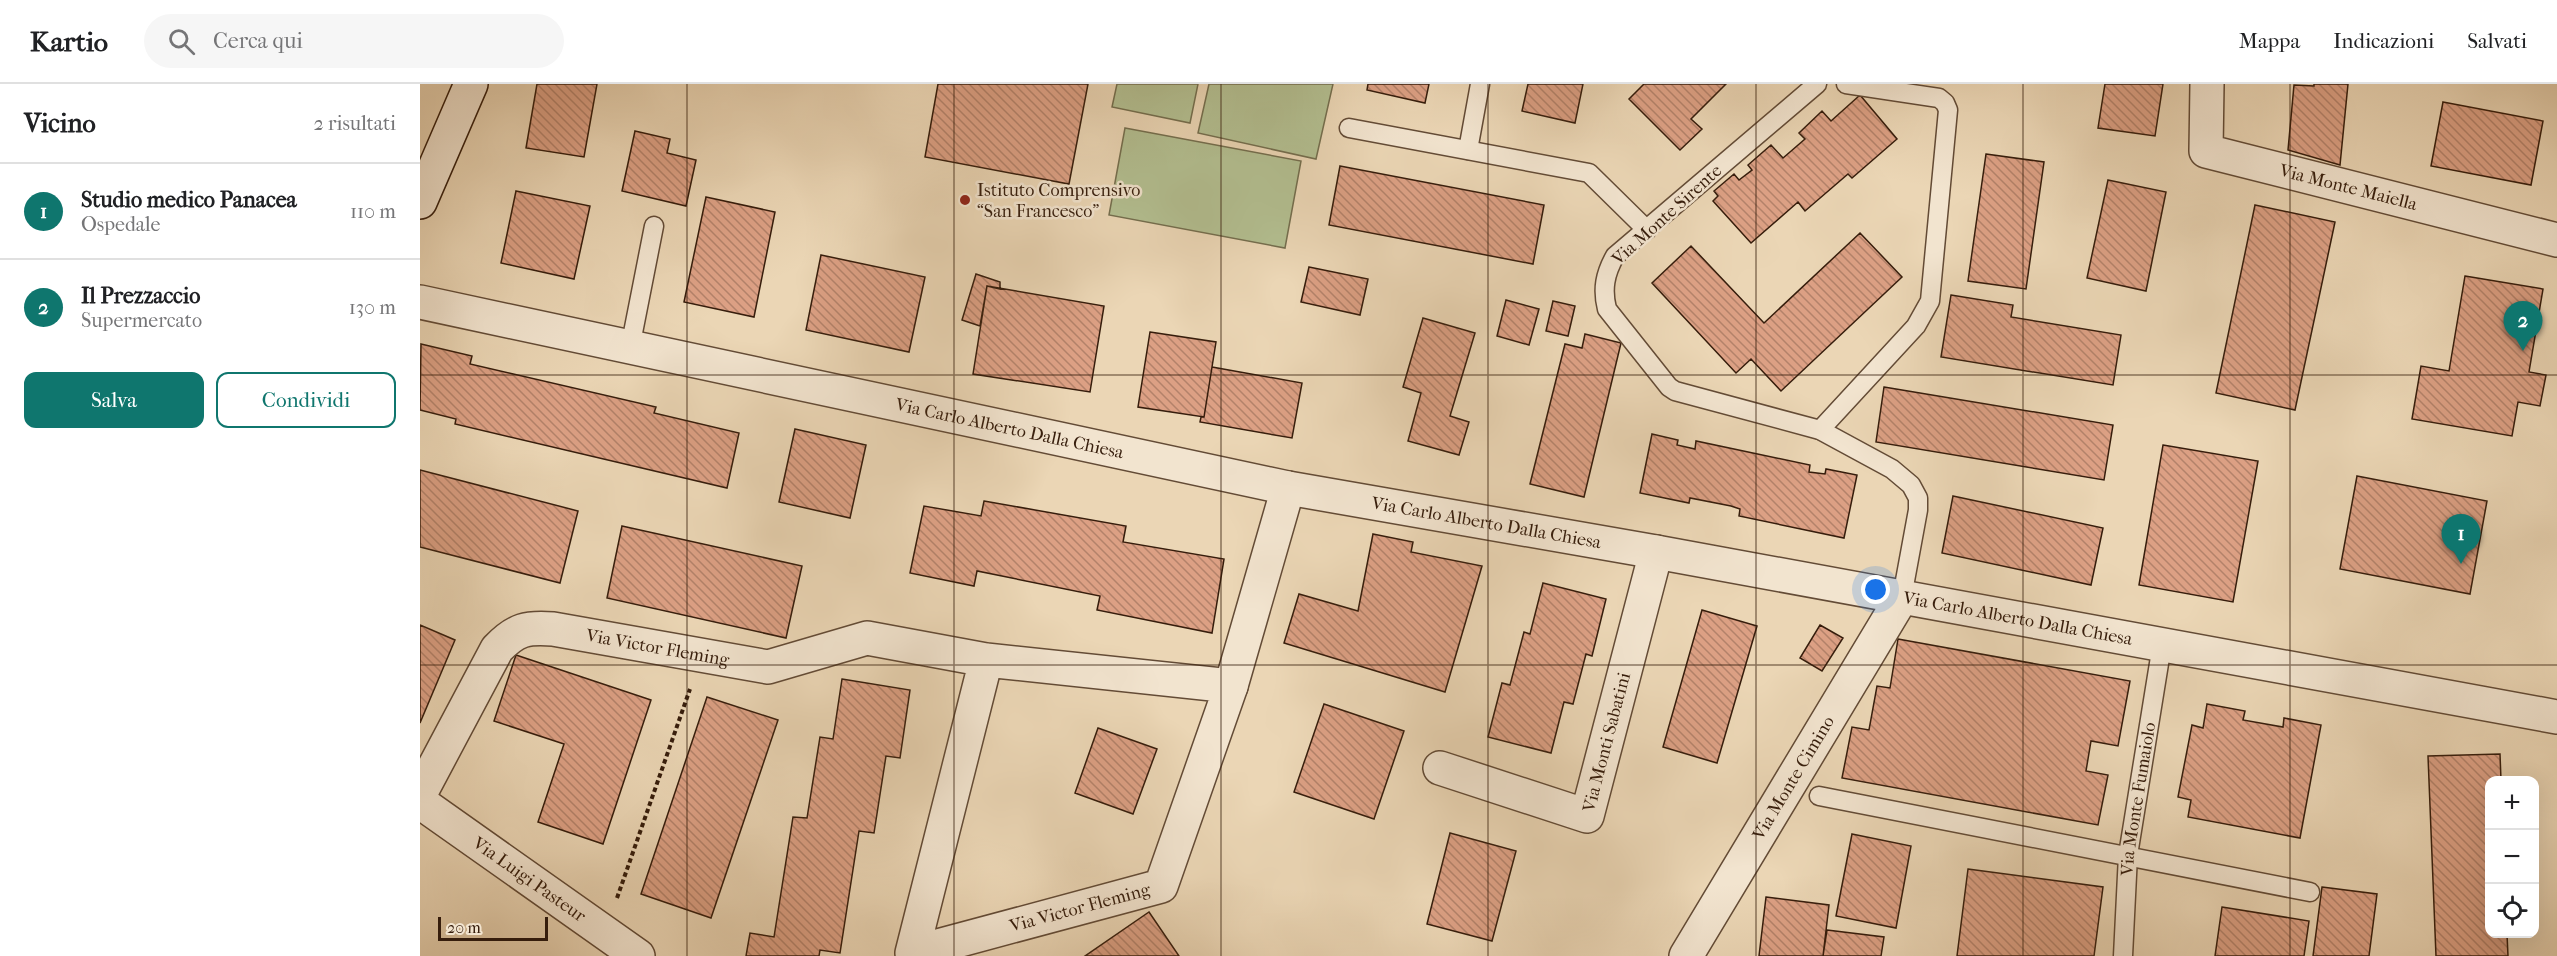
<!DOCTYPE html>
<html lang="it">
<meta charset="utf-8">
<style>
:root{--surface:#fff;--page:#f6f6f6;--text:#202124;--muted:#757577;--line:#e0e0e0;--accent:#0f766e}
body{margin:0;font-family:"IM FELL French Canon",serif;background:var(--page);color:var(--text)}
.controls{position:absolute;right:18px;bottom:18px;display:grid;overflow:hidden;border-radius:12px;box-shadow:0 6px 24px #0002}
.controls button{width:54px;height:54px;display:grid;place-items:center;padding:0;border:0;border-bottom:2px solid var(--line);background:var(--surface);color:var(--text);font:30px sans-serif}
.scale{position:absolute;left:18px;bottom:15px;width:110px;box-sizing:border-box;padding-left:6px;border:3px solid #361d0c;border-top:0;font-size:16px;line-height:21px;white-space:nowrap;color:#361d0c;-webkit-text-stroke:4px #f2e4cf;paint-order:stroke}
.you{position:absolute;left:1456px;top:506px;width:21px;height:21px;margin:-15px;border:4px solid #fff;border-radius:50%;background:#1a73e8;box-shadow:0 0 0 9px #1a73e833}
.badge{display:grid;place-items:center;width:39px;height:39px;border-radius:50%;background:var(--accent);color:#fff;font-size:20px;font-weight:700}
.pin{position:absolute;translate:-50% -50px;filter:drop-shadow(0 2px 3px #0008)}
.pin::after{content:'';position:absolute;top:32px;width:21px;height:18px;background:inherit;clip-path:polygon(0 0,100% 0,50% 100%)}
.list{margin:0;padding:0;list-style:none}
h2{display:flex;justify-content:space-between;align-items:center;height:78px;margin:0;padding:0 24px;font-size:26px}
h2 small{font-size:20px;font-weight:400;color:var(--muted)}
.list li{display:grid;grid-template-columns:39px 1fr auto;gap:18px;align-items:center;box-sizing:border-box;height:96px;padding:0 24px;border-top:2px solid var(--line)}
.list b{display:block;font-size:22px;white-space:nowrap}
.list p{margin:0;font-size:20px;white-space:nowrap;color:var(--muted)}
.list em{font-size:20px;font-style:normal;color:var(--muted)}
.actions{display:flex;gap:12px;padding:18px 24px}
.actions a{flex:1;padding:14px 0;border:2px solid var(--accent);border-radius:12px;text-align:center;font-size:21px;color:var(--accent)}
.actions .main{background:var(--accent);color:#fff}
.icon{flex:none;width:33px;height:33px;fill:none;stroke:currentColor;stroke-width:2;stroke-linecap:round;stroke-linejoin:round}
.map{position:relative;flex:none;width:2137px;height:872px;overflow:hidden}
header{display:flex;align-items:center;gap:36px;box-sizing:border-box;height:84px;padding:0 30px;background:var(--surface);border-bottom:2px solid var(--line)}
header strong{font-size:28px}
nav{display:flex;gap:33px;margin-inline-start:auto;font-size:21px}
.search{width:420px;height:54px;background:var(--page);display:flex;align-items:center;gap:15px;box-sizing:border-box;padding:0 21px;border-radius:33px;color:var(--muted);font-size:22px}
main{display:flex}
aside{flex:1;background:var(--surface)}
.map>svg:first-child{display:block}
.garden{fill:#b3bf91;stroke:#746e4e;stroke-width:1.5}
.building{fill:url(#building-back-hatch);stroke:#361d0c;stroke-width:1.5}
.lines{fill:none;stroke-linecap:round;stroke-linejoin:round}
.lane-casing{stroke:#634b36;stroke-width:21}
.street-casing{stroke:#634b36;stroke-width:36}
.secondary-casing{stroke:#361d0c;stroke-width:36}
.path{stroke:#361d0c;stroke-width:4;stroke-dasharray:4.5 3;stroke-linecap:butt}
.lane{stroke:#f2e4cf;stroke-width:18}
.street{stroke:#f2e4cf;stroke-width:33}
.secondary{stroke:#f2e4cf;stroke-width:33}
.grid{fill:none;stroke:#361d0c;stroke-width:1.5;stroke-opacity:0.55}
.poi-dot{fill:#8f2418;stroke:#f2e4cf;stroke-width:2}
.labels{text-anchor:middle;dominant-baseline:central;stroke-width:5;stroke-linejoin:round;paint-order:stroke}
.street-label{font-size:18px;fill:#361d0c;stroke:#f2e4cf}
.poi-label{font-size:18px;fill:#361d0c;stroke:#f2e4cf;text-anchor:start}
</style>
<header>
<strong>Kartio</strong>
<div class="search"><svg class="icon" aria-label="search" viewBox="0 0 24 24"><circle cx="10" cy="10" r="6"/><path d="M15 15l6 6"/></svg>Cerca qui</div>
<nav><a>Mappa</a><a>Indicazioni</a><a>Salvati</a></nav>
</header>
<main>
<aside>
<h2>Vicino<small>2 risultati</small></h2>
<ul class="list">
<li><span class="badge">1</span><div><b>Studio medico Panacea</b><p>Ospedale</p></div><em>110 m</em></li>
<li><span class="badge">2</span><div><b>Il Prezzaccio</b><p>Supermercato</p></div><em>130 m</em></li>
</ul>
<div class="actions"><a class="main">Salva</a><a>Condividi</a></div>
</aside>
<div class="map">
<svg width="2137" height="872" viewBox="0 0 2137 872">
<defs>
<pattern id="building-back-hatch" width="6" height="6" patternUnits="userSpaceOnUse" patternTransform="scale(1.5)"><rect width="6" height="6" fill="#dca084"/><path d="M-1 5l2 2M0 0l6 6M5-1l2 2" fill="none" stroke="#b3826a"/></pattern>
</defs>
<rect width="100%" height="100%" fill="#ebd6b5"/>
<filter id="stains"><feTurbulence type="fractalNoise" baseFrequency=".00333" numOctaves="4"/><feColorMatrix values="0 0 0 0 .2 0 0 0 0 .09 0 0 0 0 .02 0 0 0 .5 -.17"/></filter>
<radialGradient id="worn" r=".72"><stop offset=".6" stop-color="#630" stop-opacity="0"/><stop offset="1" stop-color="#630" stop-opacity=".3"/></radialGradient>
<path class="garden" d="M697,0H778L770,39L692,23Z
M789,0H913L896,75L778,49Z
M705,44L881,77L865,164L689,131Z"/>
<path class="building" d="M117,0H177L164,73L106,64Z
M518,0H668L649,100L505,73Z
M948,0H1009L1005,19L947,6Z
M1108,0H1163L1155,39L1102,27Z
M1224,0H1306L1271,35L1282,45L1260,66L1209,15Z
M1685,0H1743L1735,52L1678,44Z
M1894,0H1928L1920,81L1868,66L1874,1L1894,2Z
M1440,11L1477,55L1432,94L1428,90L1385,127L1378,118L1331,159L1293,117L1298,112L1294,107L1314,90L1319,96L1332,86L1328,81L1351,61L1363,74L1385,55L1379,49L1402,27L1411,37Z
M2023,18L2123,37L2111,101L2011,82Z
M215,47L250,55L247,69L276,76L266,122L202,107Z
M1566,70L1624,78L1606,205L1548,197Z
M920,82L1124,121L1113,180L909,141Z
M1688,96L1746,108L1726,207L1667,194Z
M96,107L170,122L154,195L81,179Z
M286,113L355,128L334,233L264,218Z
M1835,121L1915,138L1875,326L1796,309Z
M1440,149L1482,193L1361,307L1331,275L1316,289L1232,199L1271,162L1344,239Z
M401,171L505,193L489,268L386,246Z
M889,183L948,195L940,231L881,218Z
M556,190L580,198V205L567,202L560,242L542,236Z
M2045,192L2123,205L2109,288L2126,291L2120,322L2098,318L2092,352L1992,335L2001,282L2029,287Z
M567,202L684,222L670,308L553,290Z
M1531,211L1593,221L1591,233L1701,251L1693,301L1521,273Z
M1086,216L1119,225L1109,261L1077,252Z
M1133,217L1155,222L1148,252L1126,247Z
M1003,234L1055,249L1030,332L1049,338L1039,371L988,357L1001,309L983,303Z
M730,248L796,258L784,333L718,323Z
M1165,250L1201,259L1164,413L1110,400L1145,260L1162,264Z
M1,260L52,272L50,280L236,323L234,329L319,349L307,404L35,340L36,335L0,326Z
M792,283L882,299L872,354L780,338L781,333H784Z
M1464,303L1693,341L1684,396L1456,358Z
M375,345L446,361L430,434L359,418Z
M1232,350L1258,356L1257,361L1275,365L1276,357L1390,381L1389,388L1405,390L1406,385L1437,391L1424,454L1319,432L1320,425L1311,422L1270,414L1269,419L1220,409Z
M1743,361L1838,377L1813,518L1719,501Z
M0,386L158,427L140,499L0,463Z
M1937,392L2067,417L2050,510L1920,485Z
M1533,412L1683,444L1671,501L1522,469Z
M564,417L706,442L703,458L804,475L792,549L677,526L680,512L557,487L554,502L490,489L504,422L561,432Z
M202,442L382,482L366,554L187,514Z
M953,450L993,458L991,468L1062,482L1025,608L864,559L879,510L938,527Z
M1123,499L1186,515L1172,572L1166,570L1153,620L1144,618L1131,669L1068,653L1082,599L1090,601L1104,548L1110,550Z
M1282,526L1337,542L1297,679L1243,663Z
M0,541L35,556L0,639Z
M1400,541L1423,554L1402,587L1380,574Z
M1478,555L1710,597L1698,662L1671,657L1666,687L1688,691L1678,741L1422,694L1432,643L1449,646L1457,602L1470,604Z
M96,571L231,616L183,760L118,738L144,660L74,637Z
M422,595L490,606L480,674L466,672L454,749L439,747L420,869L400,866L399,872H326L330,849L354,853L373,733L387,734L400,653L413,655Z
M287,613L358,636L291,834L221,810Z
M904,620L984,647L954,735L874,708Z
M1787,620L1825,627L1823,636L1863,643L1864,634L1901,641L1880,754L1768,733L1771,716L1758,713L1772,641L1783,644Z
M678,644L737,665L713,730L655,709Z
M2080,670L2081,696H2070V850H2087L2088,872H2016L2008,672Z
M1030,749L1096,767L1072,857L1007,840Z
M1432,750L1491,762L1476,844L1416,832Z
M1548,785L1683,803L1674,872H1537Z
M1902,803L1957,810L1949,872H1893Z
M1346,813L1409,821L1403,872H1339Z
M1802,823L1889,837L1884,872H1795Z
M729,828L759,872H665Z
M1407,846L1464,853L1461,872H1403Z"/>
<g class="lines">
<g class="lane-casing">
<g id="lane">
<path d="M1397,0L1195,172C1185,190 1182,205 1187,225L1249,303L1255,307L1400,346L1472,385L1491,401L1498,414V426L1482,513"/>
<path d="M929,44L1169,89L1227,146"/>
<path d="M1048,66L1060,0"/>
<path d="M210,264L234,142"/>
<path d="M1400,346L1496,242L1510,217L1528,26L1525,19L1519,14L1426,0"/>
<path d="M1399,712L1890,808"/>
<path id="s1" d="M1703,872L1708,771L1742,561"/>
</g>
</g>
<g class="street-casing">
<g id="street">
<path id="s2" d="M1787,0L1786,67L2137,156"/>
<path id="s3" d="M0,218L868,404L1236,468L2137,633"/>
<path d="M811,602L868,404"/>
<path id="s4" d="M1020,684L1167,732L1236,468"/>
<path id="s5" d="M0,710L77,565C96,545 107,543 133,545L348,583L447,554L566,576L811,602L741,802L492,869L566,576"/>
<path id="s6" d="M0,718L218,872"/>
<path id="s7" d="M1266,872L1482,513"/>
</g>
</g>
<g class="secondary-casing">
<path id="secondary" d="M0,118L51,0"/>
</g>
<path class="path" d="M197,814L270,605"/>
<use href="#lane" class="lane"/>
<use href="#street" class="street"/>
<use href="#secondary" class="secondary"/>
</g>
<path class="grid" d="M267,0V872M534,0V872M801,0V872M1068,0V872M1336,0V872M1603,0V872M1870,0V872M0,291H2137M0,581H2137"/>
<circle class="poi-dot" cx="545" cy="116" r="6"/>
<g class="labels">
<g class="street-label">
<text stroke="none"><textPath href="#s2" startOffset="214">Via Monte Maiella</textPath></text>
<text transform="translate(1247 131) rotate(-42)">Via Monte Sirente</text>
<text stroke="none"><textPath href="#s3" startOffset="603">Via Carlo Alberto Dalla Chiesa</textPath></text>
<text stroke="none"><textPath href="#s3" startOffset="1089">Via Carlo Alberto Dalla Chiesa</textPath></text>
<text stroke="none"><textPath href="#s3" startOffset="1629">Via Carlo Alberto Dalla Chiesa</textPath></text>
<text stroke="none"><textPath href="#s5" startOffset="333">Via Victor Fleming</textPath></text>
<text stroke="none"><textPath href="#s4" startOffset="231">Via Monti Sabatini</textPath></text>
<text stroke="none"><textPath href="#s7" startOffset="208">Via Monte Cimino</textPath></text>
<text stroke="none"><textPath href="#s1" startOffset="158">Via Monte Fumaiolo</textPath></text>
<text stroke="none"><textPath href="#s6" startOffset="134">Via Luigi Pasteur</textPath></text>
<text transform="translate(660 824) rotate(-15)">Via Victor Fleming</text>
</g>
<g class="poi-label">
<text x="557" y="106">Istituto Comprensivo<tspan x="557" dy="21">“San Francesco”</tspan></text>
</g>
</g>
<rect width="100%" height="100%" filter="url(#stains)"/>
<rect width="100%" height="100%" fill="url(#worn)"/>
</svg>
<div class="controls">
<button>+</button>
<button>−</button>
<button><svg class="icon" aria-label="locate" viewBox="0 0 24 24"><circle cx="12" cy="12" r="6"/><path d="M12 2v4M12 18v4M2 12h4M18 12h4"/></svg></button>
</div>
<div class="scale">20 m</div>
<div class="you"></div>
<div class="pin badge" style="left:2041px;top:480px">1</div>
<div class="pin badge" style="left:2103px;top:267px">2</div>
</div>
</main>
